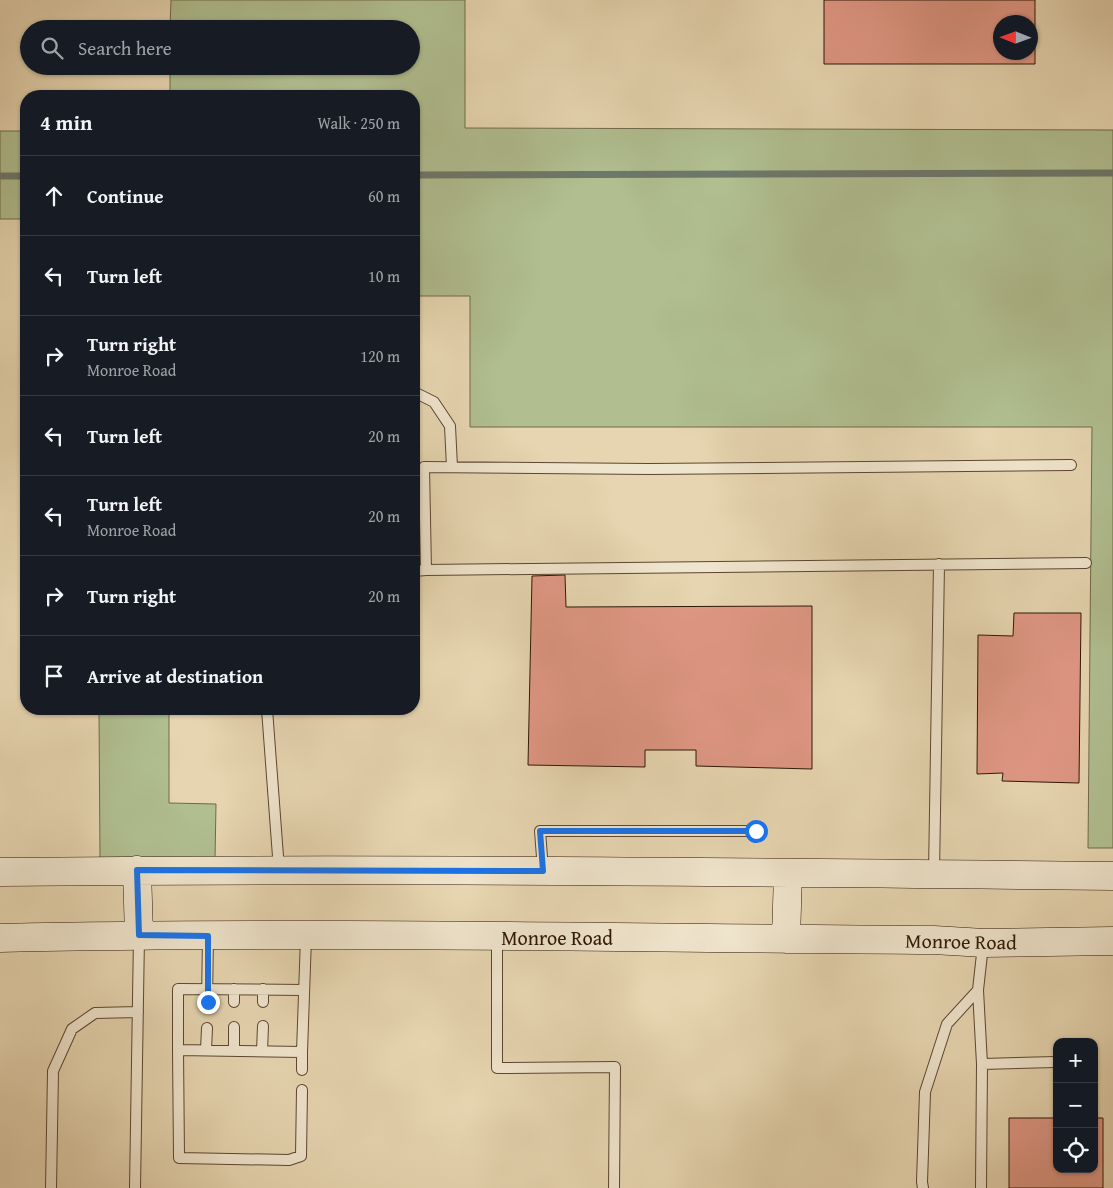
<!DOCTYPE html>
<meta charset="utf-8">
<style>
:root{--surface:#171b24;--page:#242831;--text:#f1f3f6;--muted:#9ea1a6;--line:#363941}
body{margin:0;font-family:"Gentium Book Plus",serif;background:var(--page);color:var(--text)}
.controls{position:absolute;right:15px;bottom:15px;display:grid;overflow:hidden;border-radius:10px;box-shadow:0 1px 4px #0004}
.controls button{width:45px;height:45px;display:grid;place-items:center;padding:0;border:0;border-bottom:1px solid var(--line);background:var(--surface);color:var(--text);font:25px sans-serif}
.compass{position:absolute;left:993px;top:15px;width:45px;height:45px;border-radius:50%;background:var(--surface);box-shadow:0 1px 4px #0004;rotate:271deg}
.stop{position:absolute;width:15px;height:15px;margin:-11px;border:4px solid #1a73e8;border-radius:50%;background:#fff}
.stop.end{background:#1a73e8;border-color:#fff;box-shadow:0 1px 5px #0008}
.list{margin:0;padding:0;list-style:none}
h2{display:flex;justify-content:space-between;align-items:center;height:65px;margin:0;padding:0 20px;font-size:21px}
h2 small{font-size:16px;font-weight:400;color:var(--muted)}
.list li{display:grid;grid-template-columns:32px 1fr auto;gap:15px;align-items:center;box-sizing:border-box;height:80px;padding:0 20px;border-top:1px solid var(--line)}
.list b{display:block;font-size:19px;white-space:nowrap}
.list p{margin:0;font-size:16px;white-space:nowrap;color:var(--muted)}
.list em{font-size:16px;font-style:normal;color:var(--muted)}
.icon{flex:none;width:28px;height:28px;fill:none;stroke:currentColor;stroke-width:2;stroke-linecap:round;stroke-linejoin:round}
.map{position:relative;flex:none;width:1113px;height:1188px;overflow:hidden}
.search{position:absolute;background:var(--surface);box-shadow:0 1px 4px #0004;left:20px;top:20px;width:400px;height:55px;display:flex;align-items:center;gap:12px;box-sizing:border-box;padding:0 18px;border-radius:28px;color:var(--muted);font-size:19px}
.panel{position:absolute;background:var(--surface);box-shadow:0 1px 4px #0004;left:20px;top:90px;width:400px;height:625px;border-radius:20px}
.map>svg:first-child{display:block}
.green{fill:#b0be90;stroke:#706a4b}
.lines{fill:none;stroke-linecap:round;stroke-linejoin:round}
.stream{stroke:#6d786b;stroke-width:7}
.building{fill:#df9784;stroke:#2f1706;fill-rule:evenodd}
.lane-casing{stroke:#5d4630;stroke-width:12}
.secondary-casing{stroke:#2f1706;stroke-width:29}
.lane{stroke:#efe4cc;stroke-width:10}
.secondary{stroke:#efe4cc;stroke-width:28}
.route{stroke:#1a73e8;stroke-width:6}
.labels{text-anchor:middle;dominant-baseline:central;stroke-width:4;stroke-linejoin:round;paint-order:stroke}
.street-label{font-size:20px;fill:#2f1706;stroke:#efe4cc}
</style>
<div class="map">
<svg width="1113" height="1188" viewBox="0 0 1113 1188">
<rect width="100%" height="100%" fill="#e6d5b0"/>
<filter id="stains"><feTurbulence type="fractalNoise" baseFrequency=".004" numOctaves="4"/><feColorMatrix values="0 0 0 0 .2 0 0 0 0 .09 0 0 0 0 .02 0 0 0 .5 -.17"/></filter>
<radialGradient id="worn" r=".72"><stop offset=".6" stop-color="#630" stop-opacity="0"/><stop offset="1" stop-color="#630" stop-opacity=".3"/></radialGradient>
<path class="green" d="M171,0H465V128L1113,130V848H1088L1092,427H470V296H414V96H170V66H411V29H170Z
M0,131H26V219H0Z
M99,709H169V803L216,804L215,860H100Z"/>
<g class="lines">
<path class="stream" d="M414,175L1113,173
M0,176H26"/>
</g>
<path class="building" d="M824,0H1035V64H824ZM1000,22H1030V52H1000Z
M565,575L566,607L812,606V769L696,766V750H645V767L528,765L532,576Z
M1014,613H1081L1079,783L1002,781L1003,773L977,774L978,635L1013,636Z
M1009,1118H1057V1169H1094V1118H1103V1188H1009Z"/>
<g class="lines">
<g class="lane-casing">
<path id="lane" d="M414,392L434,402L450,426L452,467
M1071,465L650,469L424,467L426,570L1086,563
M414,571L426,570
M267,709L279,870
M543,870L540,831H756
M934,873L939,564
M497,938V1068L615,1067L614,1188
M983,945L978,990L982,1064L1056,1062
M304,990L178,989V1050L302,1052L306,937
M207,1002L208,936
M234,1002V989
M263,1002V989
M178,1050L179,1158L289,1160L301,1156L302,1090
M206,1050L207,1028
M234,1051V1027
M262,1051L263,1026
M302,1052V1070
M51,1188L53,1071L72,1029L95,1013L138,1012
M135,1188L139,936
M923,1188L922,1182L925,1092L947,1024L978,990
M981,1188L982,1064"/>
</g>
<g class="secondary-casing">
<path id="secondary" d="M137,870L139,935
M0,872C371,868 742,872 1113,876
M0,938C311,931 623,938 934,940L984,943L1113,941
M786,939L788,873"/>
</g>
<use href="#lane" class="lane"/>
<use href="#secondary" class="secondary"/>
</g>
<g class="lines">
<path class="route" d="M208,1002V936L139,935L137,870L543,871L540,831H756"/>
</g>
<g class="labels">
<g class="street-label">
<text x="557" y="937">Monroe Road</text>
<text transform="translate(961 941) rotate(1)">Monroe Road</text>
</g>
</g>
<rect width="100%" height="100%" filter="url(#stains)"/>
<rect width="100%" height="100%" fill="url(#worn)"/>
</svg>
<div class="controls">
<button>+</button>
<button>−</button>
<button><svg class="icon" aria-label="locate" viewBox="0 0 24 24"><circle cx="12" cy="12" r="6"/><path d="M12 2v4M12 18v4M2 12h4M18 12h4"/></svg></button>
</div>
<svg class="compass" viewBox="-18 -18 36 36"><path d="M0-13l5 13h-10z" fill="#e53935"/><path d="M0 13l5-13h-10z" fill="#9ea1a6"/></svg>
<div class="stop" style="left:756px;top:831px"></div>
<div class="stop end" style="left:208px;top:1002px"></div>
<div class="search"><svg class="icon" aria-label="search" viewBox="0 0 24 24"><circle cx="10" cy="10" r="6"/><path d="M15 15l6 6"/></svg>Search here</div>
<section class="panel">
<h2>4 min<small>Walk · 250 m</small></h2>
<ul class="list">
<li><svg class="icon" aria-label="ahead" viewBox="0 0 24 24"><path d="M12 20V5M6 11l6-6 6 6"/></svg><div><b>Continue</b></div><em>60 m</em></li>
<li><svg class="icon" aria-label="left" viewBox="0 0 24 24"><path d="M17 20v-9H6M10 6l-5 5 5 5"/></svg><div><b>Turn left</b></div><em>10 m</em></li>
<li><svg class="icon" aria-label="right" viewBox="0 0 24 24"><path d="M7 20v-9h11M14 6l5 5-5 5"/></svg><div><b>Turn right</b><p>Monroe Road</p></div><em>120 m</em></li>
<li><svg class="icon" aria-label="left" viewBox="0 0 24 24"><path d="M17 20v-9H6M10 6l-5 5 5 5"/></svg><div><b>Turn left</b></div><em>20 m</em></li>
<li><svg class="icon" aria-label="left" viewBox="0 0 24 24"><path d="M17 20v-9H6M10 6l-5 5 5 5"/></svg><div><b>Turn left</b><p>Monroe Road</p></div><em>20 m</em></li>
<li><svg class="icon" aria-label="right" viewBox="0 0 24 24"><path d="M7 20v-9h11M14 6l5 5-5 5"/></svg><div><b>Turn right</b></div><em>20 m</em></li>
<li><svg class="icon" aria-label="arrive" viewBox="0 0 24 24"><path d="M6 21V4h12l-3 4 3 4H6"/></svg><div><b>Arrive at destination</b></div></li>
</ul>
</section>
</div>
